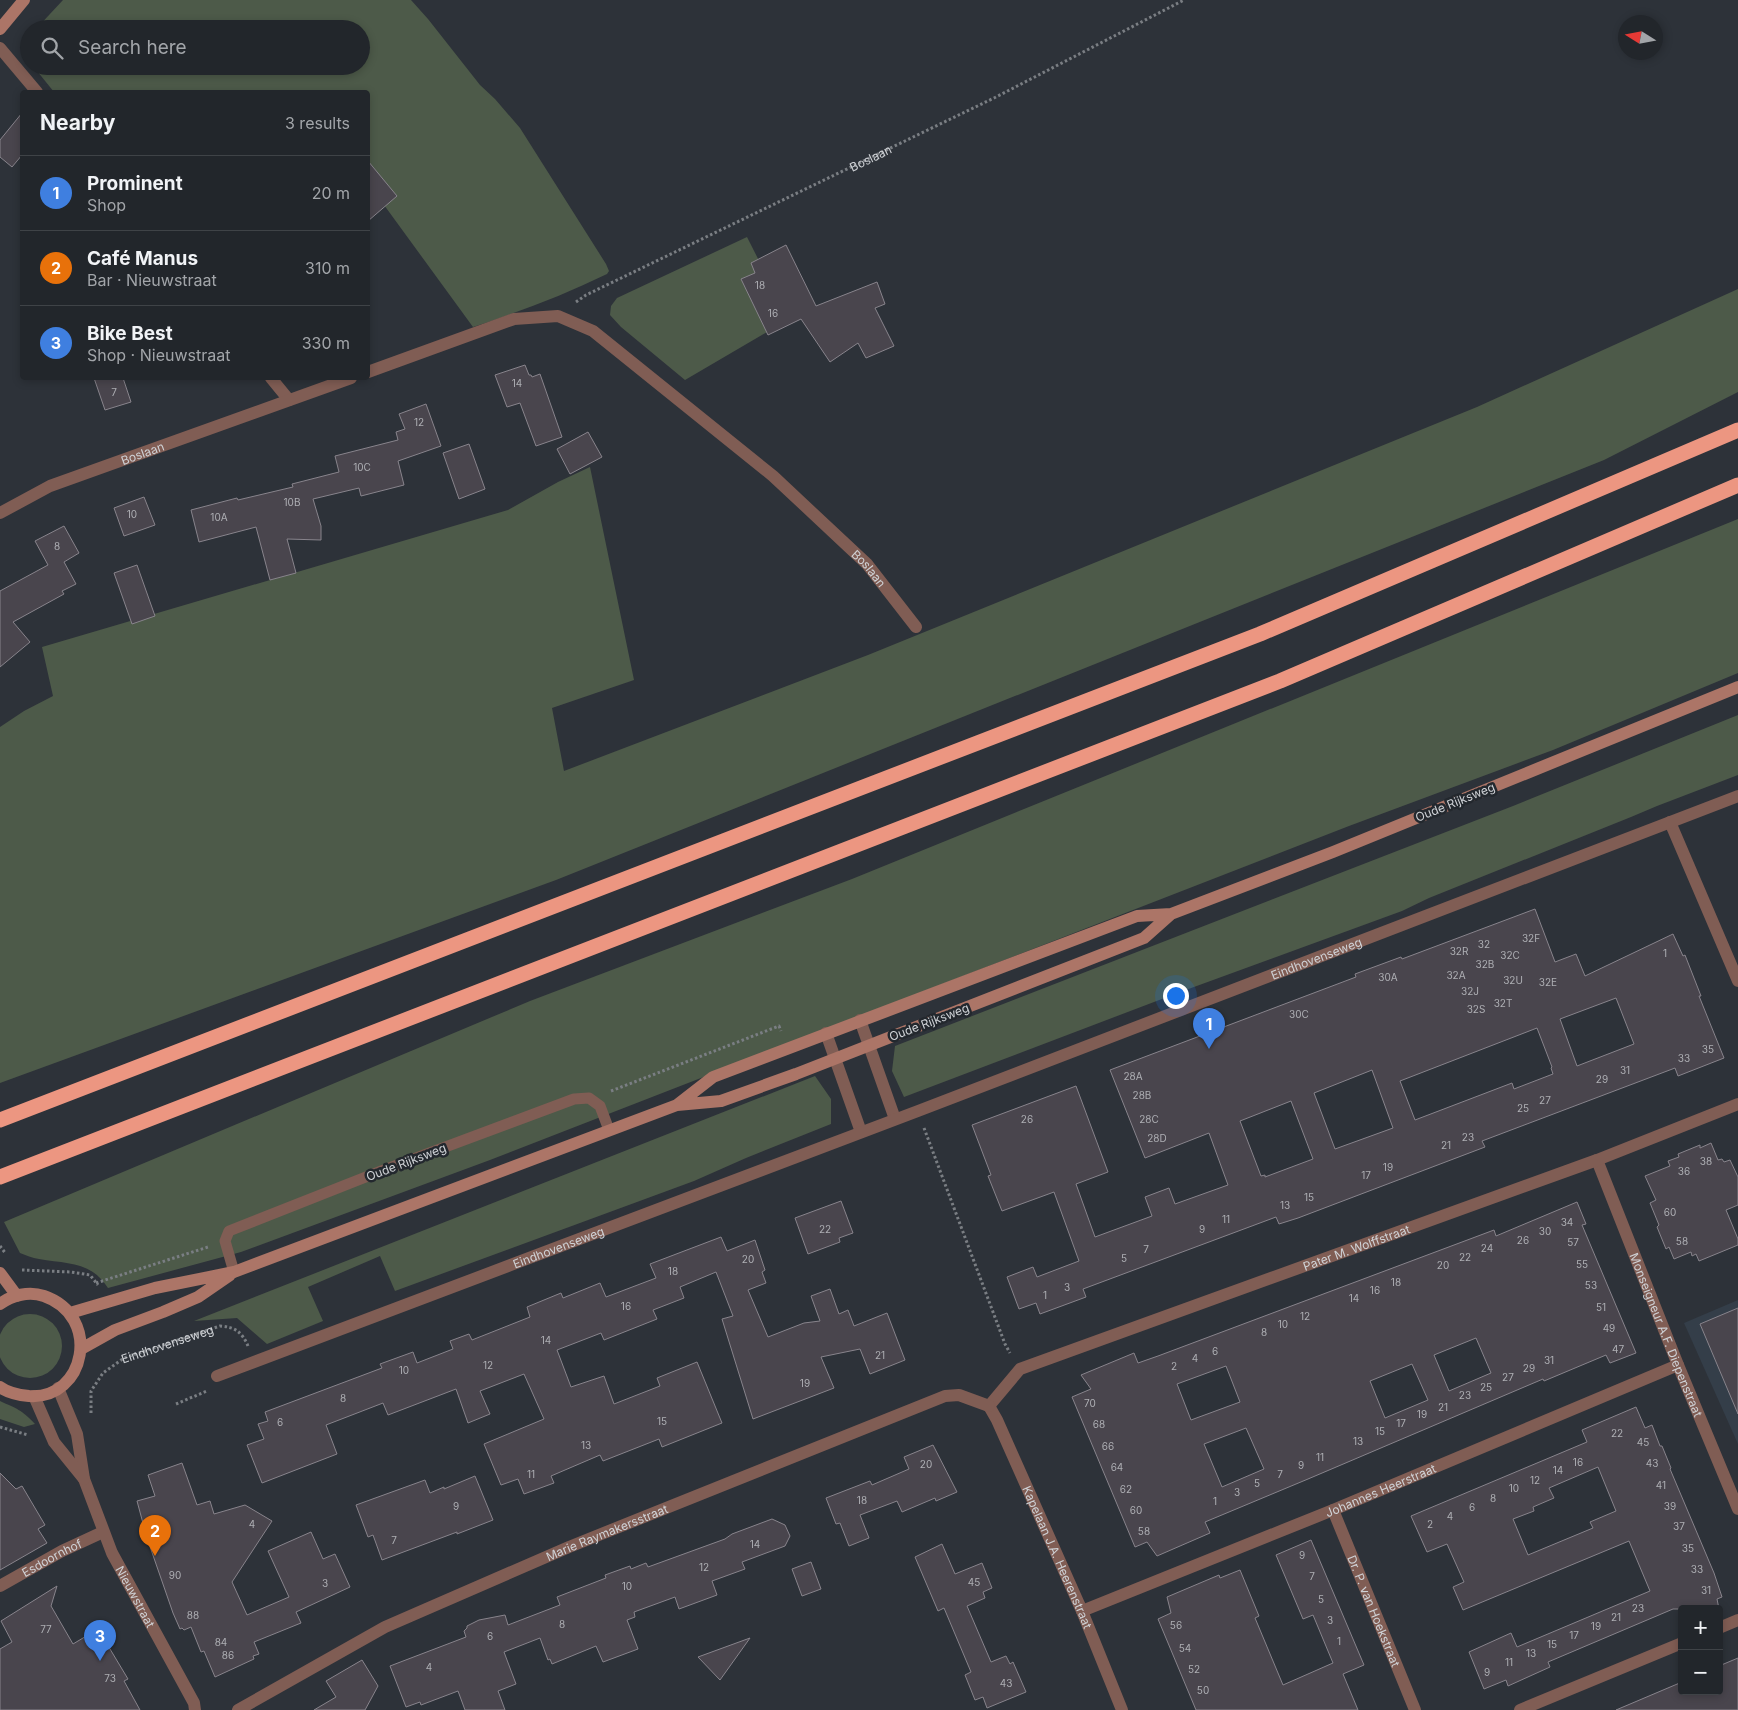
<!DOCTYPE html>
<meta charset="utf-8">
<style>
:root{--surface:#22262b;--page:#2a2e33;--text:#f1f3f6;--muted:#a2a5a9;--line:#3f4347;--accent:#8bbbb9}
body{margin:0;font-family:Inter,sans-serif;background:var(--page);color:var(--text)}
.controls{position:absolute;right:15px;bottom:15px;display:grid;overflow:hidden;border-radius:5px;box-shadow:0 2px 8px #0003}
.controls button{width:45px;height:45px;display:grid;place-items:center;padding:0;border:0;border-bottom:1px solid var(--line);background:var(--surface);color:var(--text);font:25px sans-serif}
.compass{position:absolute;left:1618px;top:15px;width:45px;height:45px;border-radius:50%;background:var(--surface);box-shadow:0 2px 8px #0003;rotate:281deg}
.you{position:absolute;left:1175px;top:995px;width:18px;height:18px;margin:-12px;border:4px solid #fff;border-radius:50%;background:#1a73e8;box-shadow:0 0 0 8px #1a73e833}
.badge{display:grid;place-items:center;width:32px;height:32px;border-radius:50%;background:var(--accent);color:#fff;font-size:16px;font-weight:700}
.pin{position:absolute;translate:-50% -41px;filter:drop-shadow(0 1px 2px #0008)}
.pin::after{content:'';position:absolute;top:26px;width:18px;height:15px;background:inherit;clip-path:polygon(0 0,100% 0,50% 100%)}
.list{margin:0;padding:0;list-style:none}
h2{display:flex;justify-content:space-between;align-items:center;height:65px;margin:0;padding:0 20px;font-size:21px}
h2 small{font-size:16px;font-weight:400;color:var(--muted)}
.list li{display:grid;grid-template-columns:32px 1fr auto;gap:15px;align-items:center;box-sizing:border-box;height:75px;padding:0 20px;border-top:1px solid var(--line)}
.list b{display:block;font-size:19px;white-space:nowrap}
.list p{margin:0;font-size:16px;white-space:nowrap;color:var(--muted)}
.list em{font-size:16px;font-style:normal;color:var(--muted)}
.icon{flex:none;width:28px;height:28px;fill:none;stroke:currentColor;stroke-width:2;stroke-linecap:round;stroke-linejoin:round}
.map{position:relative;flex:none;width:1738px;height:1710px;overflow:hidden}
.search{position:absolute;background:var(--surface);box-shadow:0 2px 8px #0003;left:20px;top:20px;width:350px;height:55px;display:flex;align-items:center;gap:12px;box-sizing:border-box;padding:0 18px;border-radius:28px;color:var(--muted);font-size:19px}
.panel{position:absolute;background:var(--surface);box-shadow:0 2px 8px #0003;left:20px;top:90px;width:350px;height:290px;border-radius:5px}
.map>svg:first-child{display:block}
.built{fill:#343e49}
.green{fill:#4d5a49}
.building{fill:#49454d;stroke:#88848c;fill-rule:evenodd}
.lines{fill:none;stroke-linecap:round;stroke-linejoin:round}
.path{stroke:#7a7e83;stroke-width:3;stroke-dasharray:2.5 2.5;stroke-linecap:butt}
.service{stroke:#805d54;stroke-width:11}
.minor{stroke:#805d54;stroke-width:12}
.tertiary{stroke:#805d54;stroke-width:12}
.secondary{stroke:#ac7567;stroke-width:12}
.motorway{stroke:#ec9681;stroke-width:15}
.labels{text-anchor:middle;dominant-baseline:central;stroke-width:5;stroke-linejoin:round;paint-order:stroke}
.number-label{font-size:10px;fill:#aeafb4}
.street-label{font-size:12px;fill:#cfd2d6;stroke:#23282e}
</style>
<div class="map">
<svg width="1738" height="1710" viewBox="0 0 1738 1710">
<rect width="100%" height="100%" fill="#2d3239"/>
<path class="built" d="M1738,1300V1444L1684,1323Z"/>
<path class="green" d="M63,0H411L428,19L480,85L495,99L520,128L606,264L609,271L607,274C564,295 519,312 473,327L368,183V92H54L33,66H361V29H36Z
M747,237L790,322L767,332L685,380L621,327L610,315L611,306L617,298Z
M1738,289V392L1604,460L556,880L0,1083V727L24,711L53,696L42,647L508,510L558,482L590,467L634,680L552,708L564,771L868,655L1477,407Z
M1738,519V673L1553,750L1349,826L490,1160L241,1252L108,1288C91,1261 67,1264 39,1259C32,1258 26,1255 20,1253L4,1222L530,1001L852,879Z
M1738,715V775L1657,806L1631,817L1429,898L1402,911L1183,991L904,1097L892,1071L895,1046L1513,806Z
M815,1076L831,1099V1124L746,1158L694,1181L395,1291L380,1256L308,1287L323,1321L267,1344L237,1318L194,1321Z
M-2 1346a32 32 0 1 1 64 0a32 32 0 1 1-64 0Z
M0,1401C17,1409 21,1409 35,1424L24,1427L0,1419Z"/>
<path class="building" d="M22,113V155L12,167L0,157V140Z
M368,161L397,196L368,221Z
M786,245L816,306L877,282L885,304L875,308L894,346L866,358L858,343L830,362L801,319L768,335L741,279L755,273L751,263Z
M525,365L529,375H531L532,377L540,374L562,437L536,446L520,403L507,407L495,375Z
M94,378H123L131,402L105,410Z
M426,404L441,446L398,461L404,485L361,496L359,488L313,499L321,526V540L287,539L296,573L270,580L256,527L199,542L191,510L237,498L238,500L293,487L292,484L339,472L335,456L398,440L396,432L405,429L399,414Z
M588,432L602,457L570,474L557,449Z
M469,444L485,489L459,499L443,453Z
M144,497L155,525L124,536L114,508Z
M64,526L79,553L64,562L76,584L62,591L64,594L13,622L30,642L0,667V591L48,565L35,541Z
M137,565L155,616L132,624L114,573Z
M1535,909L1555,962L1576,954L1585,976L1673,934L1683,956L1685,955L1701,996H1699L1724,1058L1678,1076L1675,1068L1482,1141L1485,1147L1298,1218L1279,1224L1276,1217L1083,1289L1086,1297L1040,1314L1036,1303L1019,1309L1007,1277L1033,1267L1037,1277L1079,1261L1054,1192L1002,1211L988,1176L991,1175L972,1125L1076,1086L1108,1172L1076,1184L1095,1237L1152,1216L1145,1197L1169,1188L1175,1204L1228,1185L1209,1133L1145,1158L1110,1070L1356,977L1355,974L1401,957L1402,959ZM1616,998L1634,1044L1577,1066L1560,1019ZM1537,1028L1552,1067L1551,1068L1553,1074L1514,1089L1512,1083L1415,1120L1400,1081ZM1372,1070L1393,1128L1335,1149L1314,1093ZM1291,1101L1313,1159L1265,1177V1175L1261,1176L1240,1121Z
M1711,1143L1718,1160L1722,1159L1724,1162L1730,1160L1738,1177V1205L1726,1210L1738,1239V1245L1699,1261L1696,1254L1692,1256L1691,1252L1674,1259L1669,1247L1666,1249L1657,1227L1659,1225L1650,1203L1656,1200L1645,1176L1670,1166L1668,1161L1679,1157L1678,1154L1700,1145V1148Z
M841,1201L853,1233L839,1238L840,1242L808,1254L795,1218Z
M1577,1202L1586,1224L1582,1225L1636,1353L1610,1363L1606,1355L1544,1381L1543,1379L1308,1479L1205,1522L1210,1533L1157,1556L1147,1542L1135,1547L1072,1397L1091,1389L1081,1375L1134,1353L1138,1363L1158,1356L1494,1230L1496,1236ZM1476,1338L1491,1373L1449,1391L1434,1355ZM1412,1364L1428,1400L1385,1418L1370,1381ZM1226,1366L1240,1402L1191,1420L1177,1384ZM1246,1428L1264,1469L1222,1487L1204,1444Z
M721,1237L727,1251L755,1240L765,1270L762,1272L766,1283L748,1290L768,1337L804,1323L820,1321L811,1296L830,1289L839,1314L848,1310L854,1326L887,1313L905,1360L870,1374L860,1349L821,1357L834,1388L753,1419L722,1319L733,1316L716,1272L680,1287L684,1298L653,1310L657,1319L604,1340L601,1333L557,1350L571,1387L604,1376L614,1404L660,1386L657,1378L697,1362L722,1423L662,1447L659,1439L603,1461L600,1455L551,1476L554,1483L524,1494L518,1479L501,1485L484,1444L544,1419L524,1374L480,1391L490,1414L468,1423L456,1389L388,1415L383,1403L326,1425L337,1454L262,1483L247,1445L264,1439L258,1424L268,1421L265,1412L382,1368L380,1364L413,1352L417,1363L453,1349L450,1341L469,1334L472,1340L530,1317L527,1307L561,1293L563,1298L600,1283L606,1297L656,1278L650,1264Z
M1738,1308V1414L1700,1324Z
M1636,1407L1645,1428L1652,1425L1660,1446H1662L1671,1468L1670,1469L1714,1573L1722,1597L1717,1599L1719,1609H1673L1548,1662L1550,1667L1508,1686L1506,1680L1484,1689L1469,1652L1511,1633L1517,1647L1650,1591L1629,1541L1463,1610L1453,1587L1464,1582L1447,1544L1427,1552L1411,1516L1587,1442L1582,1430ZM1598,1467L1616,1511L1590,1522L1593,1528L1528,1555L1513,1519L1534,1511L1533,1507L1554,1498L1549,1488Z
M933,1445L957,1492L936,1501L935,1498L902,1512L897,1501L860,1515L869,1538L849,1546L840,1523L836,1524L826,1498L870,1481L872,1485L909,1469L904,1457Z
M182,1463L197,1505L210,1501L214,1514L245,1505L272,1521L232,1582L247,1615L289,1597L268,1551L311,1532L323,1559L335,1554L350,1587L296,1612L301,1623L254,1642L259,1654L253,1656L254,1659L215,1677L204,1651L201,1652L191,1627L184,1630L182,1628L180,1629L173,1613L147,1538L137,1501L155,1496L148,1475Z
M0,1473L16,1489L22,1486L45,1525L38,1529L47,1543L0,1570Z
M475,1476L493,1520L457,1534V1532L382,1560L373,1535L368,1537L356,1505L425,1480L430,1493L444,1487V1489Z
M772,1519L785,1525L790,1536L785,1546L742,1562L745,1569L712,1581L717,1595L679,1609L675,1597L634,1612L635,1617L627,1620L638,1649L603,1662L596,1646L552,1664L550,1659L548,1660L540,1638L504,1652L516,1684L498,1691L505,1710H465L458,1691L421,1705L420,1702L406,1707L390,1666L466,1637L464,1631L467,1628V1626L479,1620L505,1615L508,1625L560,1605L557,1597L606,1578L605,1575L630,1566L631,1569L646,1563L648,1567L725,1539L732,1534Z
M1311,1540L1364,1665L1343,1674L1358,1710H1196L1158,1619L1171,1613L1167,1597L1219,1575L1220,1578L1240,1570L1259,1616L1255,1618L1283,1685L1333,1663L1313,1615L1303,1619L1276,1555Z
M942,1544L955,1574L982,1563L992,1588L983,1592L985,1598L967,1606L991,1662L1006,1656L1010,1664L1013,1662L1026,1692L987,1708L983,1697L975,1700L965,1675L971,1672L944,1608L938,1611L915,1557Z
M811,1562L821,1589L802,1596L792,1569Z
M57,1586L51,1606L73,1644L98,1629L128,1679L124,1681L140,1710H0V1649L12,1642L1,1621Z
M750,1638L720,1680L698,1657Z
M1738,1658V1710H1616L1682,1682V1691H1719V1666Z
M362,1660L378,1686L365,1710H314L336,1697L326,1681Z"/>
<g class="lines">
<g class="path">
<path id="s1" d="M576,302L586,295L994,98L1184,0"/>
<path d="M611,1091L779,1026L781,1031"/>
<path d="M924,1128L1005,1344L1010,1353"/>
<path d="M0,1246L6,1254"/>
<path d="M22,1270L71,1272L90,1275L98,1285"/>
<path d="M96,1283L208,1247"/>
<path d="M176,1404L207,1391"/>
<path id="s2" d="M91,1413V1391L103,1373L124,1358L220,1326C235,1327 242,1332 248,1346"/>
<path d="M0,1427L28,1435"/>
</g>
<path class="service" d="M234,1272L225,1241L229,1231L381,1171L574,1099L589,1098L600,1106L609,1130"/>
<g class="minor">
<path d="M0,48L37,92"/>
<path id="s3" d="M368,372L514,319L558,316L593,331L773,476L867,564L916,627"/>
<path d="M271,378L289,400"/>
<path id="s4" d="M0,513L50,486L351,378"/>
<path d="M1670,822L1738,981"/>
<path d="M860,1020L895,1119"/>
<path d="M826,1033L861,1132"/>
<path id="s5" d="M1597,1160L1678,1365L1738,1509"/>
<path id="s6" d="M217,1376L918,1111L1738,796"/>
<path id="s7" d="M989,1406L1020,1369L1597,1160L1738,1104"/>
<path id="s8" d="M989,1406L997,1420L1082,1611L1122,1710"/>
<path id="s9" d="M1333,1510L1415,1710"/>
<path id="s10" d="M0,1586L62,1551L103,1532"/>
<path id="s11" d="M1082,1611L1333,1510L1678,1365"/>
<path d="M1719,1628L1738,1620"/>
<path id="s12" d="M238,1710L385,1627L569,1547L945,1396L959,1395L989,1406"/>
<path d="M1520,1710L1682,1643"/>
</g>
<g class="tertiary">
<path id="s13" d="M58,1388L77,1434L84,1479L112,1553L194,1703L195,1710"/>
<path d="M34,1396L54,1442L84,1479"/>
</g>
<path class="secondary" d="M0,29L24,0
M677,1105L713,1077L1137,916L1171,914L1333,852L1738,687
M0,1273L17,1296
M0,1304C12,1295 29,1291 44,1296C102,1316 86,1400 29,1396C19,1395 8,1393 0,1387
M70,1313L155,1288L234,1272L677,1105L721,1101L796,1074L1144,938L1171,914
M81,1349L115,1330L163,1312L198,1297L230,1275"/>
<path class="motorway" d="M0,1120L1260,634L1738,430
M0,1177L1280,681L1738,485"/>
</g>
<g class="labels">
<g class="number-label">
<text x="760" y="285">18</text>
<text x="773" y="313">16</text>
<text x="517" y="383">14</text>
<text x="114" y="392">7</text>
<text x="419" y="422">12</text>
<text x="362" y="467">10C</text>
<text x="292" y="502">10B</text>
<text x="132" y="514">10</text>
<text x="219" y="517">10A</text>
<text x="57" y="546">8</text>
<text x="1531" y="938">32F</text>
<text x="1484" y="944">32</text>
<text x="1459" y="951">32R</text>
<text x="1665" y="953">1</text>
<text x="1510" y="955">32C</text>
<text x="1485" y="964">32B</text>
<text x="1456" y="975">32A</text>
<text x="1388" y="977">30A</text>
<text x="1513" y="980">32U</text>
<text x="1548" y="982">32E</text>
<text x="1470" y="991">32J</text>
<text x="1503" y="1003">32T</text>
<text x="1476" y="1009">32S</text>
<text x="1299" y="1014">30C</text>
<text x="1708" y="1049">35</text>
<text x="1684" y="1058">33</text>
<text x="1625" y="1070">31</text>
<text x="1133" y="1076">28A</text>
<text x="1602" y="1079">29</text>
<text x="1142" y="1095">28B</text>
<text x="1545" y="1100">27</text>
<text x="1523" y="1108">25</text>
<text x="1027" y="1119">26</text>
<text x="1149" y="1119">28C</text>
<text x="1468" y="1137">23</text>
<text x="1157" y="1138">28D</text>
<text x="1446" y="1145">21</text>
<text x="1706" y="1161">38</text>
<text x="1388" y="1167">19</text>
<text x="1684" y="1171">36</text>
<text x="1366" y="1175">17</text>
<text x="1309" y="1197">15</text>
<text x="1285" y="1205">13</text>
<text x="1670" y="1212">60</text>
<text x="1226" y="1219">11</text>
<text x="1567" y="1222">34</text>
<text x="825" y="1229">22</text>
<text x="1202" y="1229">9</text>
<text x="1545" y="1231">30</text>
<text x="1523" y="1240">26</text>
<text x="1682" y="1241">58</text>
<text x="1573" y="1242">57</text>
<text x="1487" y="1248">24</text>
<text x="1146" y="1249">7</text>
<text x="1465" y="1257">22</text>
<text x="1124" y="1258">5</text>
<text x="748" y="1259">20</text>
<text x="1582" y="1264">55</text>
<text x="1443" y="1265">20</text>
<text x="673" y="1271">18</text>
<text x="1396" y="1282">18</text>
<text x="1591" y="1285">53</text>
<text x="1067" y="1287">3</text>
<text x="1375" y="1290">16</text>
<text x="1045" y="1295">1</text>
<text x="1354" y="1298">14</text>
<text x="626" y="1306">16</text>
<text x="1601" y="1307">51</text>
<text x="1305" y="1316">12</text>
<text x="1283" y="1324">10</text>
<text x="1609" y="1328">49</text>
<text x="1264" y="1332">8</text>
<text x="546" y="1340">14</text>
<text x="1618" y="1349">47</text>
<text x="1215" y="1351">6</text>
<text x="880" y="1355">21</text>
<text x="1195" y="1358">4</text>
<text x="1549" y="1360">31</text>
<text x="488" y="1365">12</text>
<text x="1174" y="1366">2</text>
<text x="1529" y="1368">29</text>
<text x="404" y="1370">10</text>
<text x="1508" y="1377">27</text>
<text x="805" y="1383">19</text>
<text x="1486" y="1387">25</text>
<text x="1465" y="1395">23</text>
<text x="343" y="1398">8</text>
<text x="1090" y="1403">70</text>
<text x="1443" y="1407">21</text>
<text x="1422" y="1414">19</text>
<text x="662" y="1421">15</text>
<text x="280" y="1422">6</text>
<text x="1401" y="1423">17</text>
<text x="1099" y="1424">68</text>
<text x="1380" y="1431">15</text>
<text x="1617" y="1433">22</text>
<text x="1358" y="1441">13</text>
<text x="1643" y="1442">45</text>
<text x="586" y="1445">13</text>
<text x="1108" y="1446">66</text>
<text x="1320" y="1457">11</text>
<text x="1578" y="1462">16</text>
<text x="1652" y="1463">43</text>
<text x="926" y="1464">20</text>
<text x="1301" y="1465">9</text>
<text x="1117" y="1467">64</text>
<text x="1558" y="1470">14</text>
<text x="531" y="1474">11</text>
<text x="1280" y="1474">7</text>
<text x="1535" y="1480">12</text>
<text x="1257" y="1483">5</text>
<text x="1661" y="1485">41</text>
<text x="1514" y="1488">10</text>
<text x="1126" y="1489">62</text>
<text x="1237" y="1492">3</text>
<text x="1493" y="1498">8</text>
<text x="862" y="1500">18</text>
<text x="1215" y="1501">1</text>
<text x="456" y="1506">9</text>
<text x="1670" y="1506">39</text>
<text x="1472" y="1507">6</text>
<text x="1136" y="1510">60</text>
<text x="1450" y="1516">4</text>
<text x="252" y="1524">4</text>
<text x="1430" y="1524">2</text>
<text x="1679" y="1526">37</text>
<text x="1144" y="1531">58</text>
<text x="394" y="1540">7</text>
<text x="755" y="1544">14</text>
<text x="1688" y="1548">35</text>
<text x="1302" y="1555">9</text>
<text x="704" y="1567">12</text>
<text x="1697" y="1569">33</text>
<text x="175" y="1575">90</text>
<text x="1312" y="1576">7</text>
<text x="974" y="1582">45</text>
<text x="325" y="1583">3</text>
<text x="627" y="1586">10</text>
<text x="1706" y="1590">31</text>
<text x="1321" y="1599">5</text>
<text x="1638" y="1608">23</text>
<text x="193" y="1615">88</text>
<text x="1616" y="1617">21</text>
<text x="1330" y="1620">3</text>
<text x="562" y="1624">8</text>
<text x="1176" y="1625">56</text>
<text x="1596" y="1626">19</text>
<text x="46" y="1629">77</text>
<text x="1574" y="1635">17</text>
<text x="490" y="1636">6</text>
<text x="1339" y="1641">1</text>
<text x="221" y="1642">84</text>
<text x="1552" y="1644">15</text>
<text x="1185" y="1648">54</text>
<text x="1531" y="1653">13</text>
<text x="228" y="1655">86</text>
<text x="1509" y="1662">11</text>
<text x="429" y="1667">4</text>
<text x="1194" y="1669">52</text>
<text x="1487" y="1672">9</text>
<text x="110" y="1678">73</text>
<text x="1006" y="1683">43</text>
<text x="1203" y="1690">50</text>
</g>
<g class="street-label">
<text stroke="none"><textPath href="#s1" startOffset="328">Boslaan</textPath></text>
<text stroke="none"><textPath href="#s4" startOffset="155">Boslaan</textPath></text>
<text stroke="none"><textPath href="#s3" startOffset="602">Boslaan</textPath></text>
<text transform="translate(1455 802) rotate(-22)">Oude Rijksweg</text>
<text stroke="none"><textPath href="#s6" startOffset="1176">Eindhovenseweg</textPath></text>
<text transform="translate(929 1022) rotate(-21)">Oude Rijksweg</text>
<text transform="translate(406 1162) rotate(-21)">Oude Rijksweg</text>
<text stroke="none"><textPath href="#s6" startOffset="365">Eindhovenseweg</textPath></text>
<text stroke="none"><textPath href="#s7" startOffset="406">Pater M. Wolffstraat</textPath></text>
<text stroke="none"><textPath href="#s5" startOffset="188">Monseigneur A.F. Diepenstraat</textPath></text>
<text stroke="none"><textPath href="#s2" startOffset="115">Eindhovenseweg</textPath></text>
<text stroke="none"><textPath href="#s11" startOffset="322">Johannes Heerstraat</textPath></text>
<text stroke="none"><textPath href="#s12" startOffset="410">Marie Raymakersstraat</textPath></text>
<text stroke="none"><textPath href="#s8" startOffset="166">Kapelaan J.A. Heerenstraat</textPath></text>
<text stroke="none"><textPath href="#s10" startOffset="59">Esdoornhof</textPath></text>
<text stroke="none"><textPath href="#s13" startOffset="224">Nieuwstraat</textPath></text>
<text stroke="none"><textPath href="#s9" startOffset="109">Dr. P. van Hoekstraat</textPath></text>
</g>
</g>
</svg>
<div class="controls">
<button>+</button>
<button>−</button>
</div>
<svg class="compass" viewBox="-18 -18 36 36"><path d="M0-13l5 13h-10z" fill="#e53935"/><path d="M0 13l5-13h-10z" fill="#a2a5a9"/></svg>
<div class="you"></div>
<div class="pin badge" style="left:1209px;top:1049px;background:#3f7fe0">1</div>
<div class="pin badge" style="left:155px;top:1556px;background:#e8710a">2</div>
<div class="pin badge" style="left:100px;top:1661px;background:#3f7fe0">3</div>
<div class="search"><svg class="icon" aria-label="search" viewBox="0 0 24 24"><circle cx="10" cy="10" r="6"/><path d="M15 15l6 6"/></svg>Search here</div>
<section class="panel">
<h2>Nearby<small>3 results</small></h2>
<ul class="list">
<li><span class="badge" style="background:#3f7fe0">1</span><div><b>Prominent</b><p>Shop</p></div><em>20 m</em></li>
<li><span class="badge" style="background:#e8710a">2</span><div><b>Café Manus</b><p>Bar · Nieuwstraat</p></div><em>310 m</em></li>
<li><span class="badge" style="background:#3f7fe0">3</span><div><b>Bike Best</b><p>Shop · Nieuwstraat</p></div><em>330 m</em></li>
</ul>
</section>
</div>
